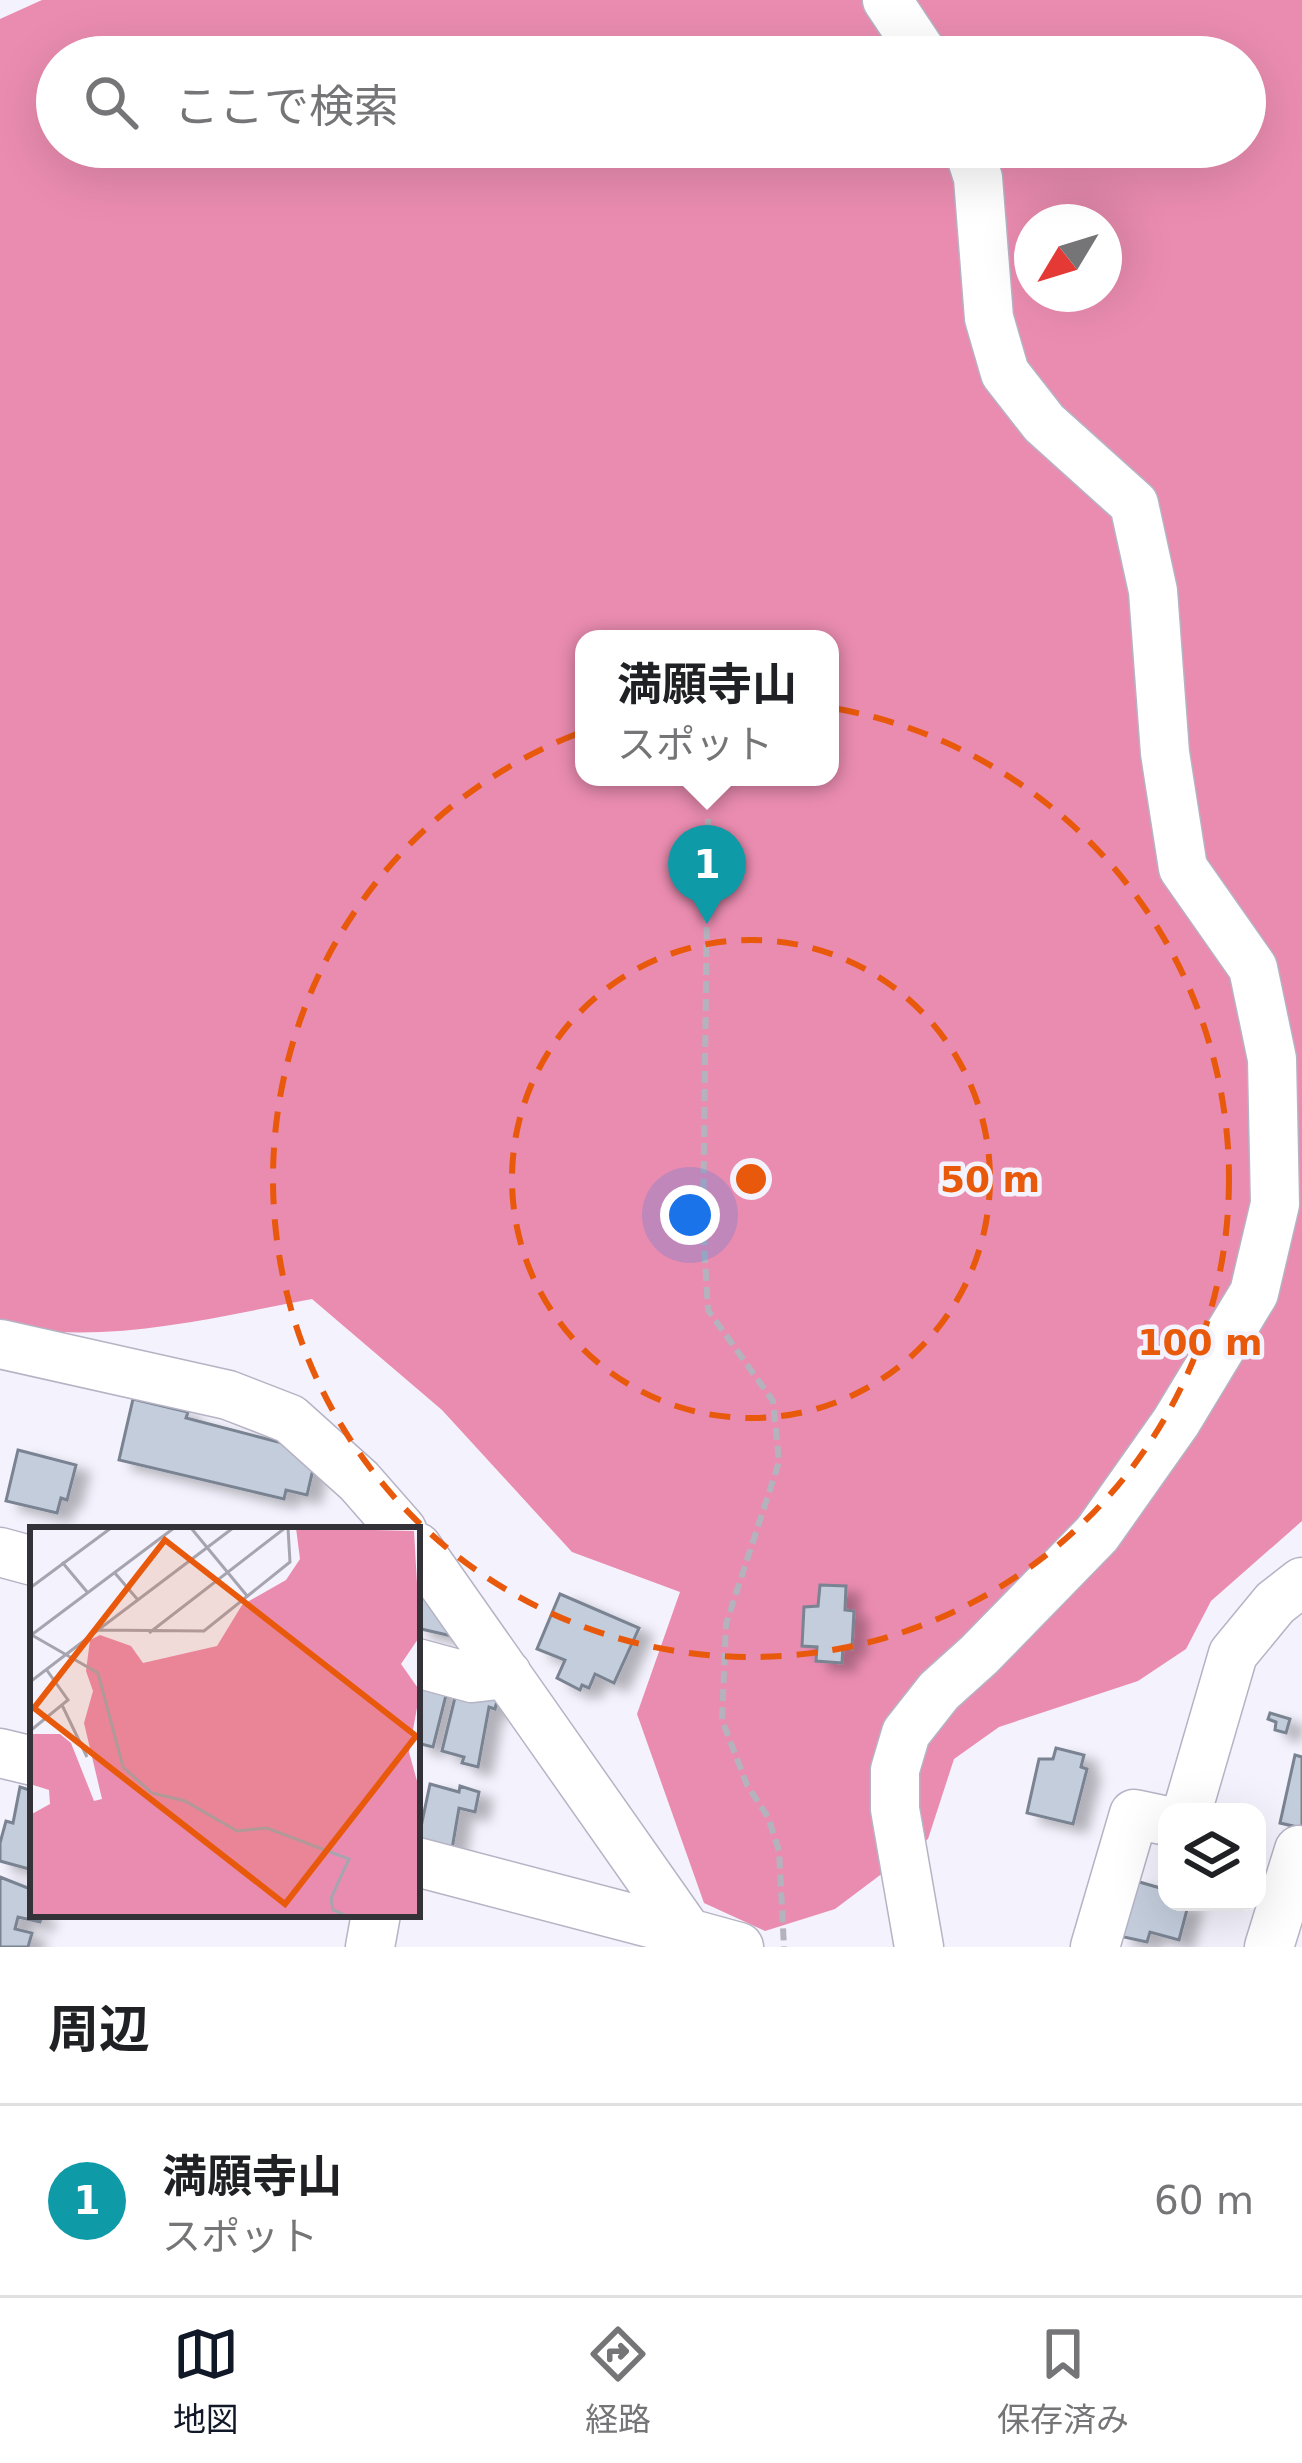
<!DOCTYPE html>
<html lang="ja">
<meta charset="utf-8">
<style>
:root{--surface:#fff;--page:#f6f6f6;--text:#202124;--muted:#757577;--line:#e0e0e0;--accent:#111827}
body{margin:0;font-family:"DejaVu Sans","Noto Sans JP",sans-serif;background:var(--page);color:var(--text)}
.controls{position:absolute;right:36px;bottom:36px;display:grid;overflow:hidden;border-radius:24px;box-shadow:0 12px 48px #0002}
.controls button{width:108px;height:108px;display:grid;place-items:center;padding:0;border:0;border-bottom:3px solid var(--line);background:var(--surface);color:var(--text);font:60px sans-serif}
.compass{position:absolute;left:1014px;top:204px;width:108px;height:108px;border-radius:50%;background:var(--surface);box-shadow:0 12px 48px #0002;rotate:232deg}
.you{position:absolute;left:690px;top:1215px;width:42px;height:42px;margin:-30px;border:9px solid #fff;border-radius:50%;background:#1a73e8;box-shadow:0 0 0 18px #1a73e833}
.badge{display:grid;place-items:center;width:78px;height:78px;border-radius:50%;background:var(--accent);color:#fff;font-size:39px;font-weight:700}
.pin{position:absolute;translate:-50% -99px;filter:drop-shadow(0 3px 6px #0008)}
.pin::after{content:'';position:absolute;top:63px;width:42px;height:36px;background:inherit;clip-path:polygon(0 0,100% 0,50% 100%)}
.popup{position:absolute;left:575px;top:630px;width:264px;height:156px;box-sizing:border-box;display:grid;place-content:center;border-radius:24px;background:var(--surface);filter:drop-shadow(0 3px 9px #0005);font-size:39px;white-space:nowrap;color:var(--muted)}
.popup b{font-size:45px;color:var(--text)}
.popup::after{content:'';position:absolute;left:50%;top:100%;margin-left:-24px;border:24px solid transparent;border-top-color:var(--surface)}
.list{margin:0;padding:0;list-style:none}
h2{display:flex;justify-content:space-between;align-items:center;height:156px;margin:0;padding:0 48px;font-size:51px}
h2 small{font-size:39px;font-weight:400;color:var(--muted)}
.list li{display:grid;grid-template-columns:78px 1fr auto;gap:36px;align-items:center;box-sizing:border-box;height:192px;padding:0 48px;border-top:3px solid var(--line)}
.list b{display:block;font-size:45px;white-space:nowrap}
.list p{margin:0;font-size:39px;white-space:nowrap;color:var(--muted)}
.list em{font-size:39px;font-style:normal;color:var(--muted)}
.icon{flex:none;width:66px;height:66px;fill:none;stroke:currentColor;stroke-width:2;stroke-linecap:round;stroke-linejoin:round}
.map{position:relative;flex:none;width:1302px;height:1947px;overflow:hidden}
.search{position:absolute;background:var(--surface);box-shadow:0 12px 48px #0002;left:36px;right:36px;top:36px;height:132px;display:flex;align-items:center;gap:30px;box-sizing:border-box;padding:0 42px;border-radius:66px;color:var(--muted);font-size:45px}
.sheet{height:348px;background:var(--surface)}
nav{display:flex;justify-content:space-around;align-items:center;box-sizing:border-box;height:168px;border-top:3px solid var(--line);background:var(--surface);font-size:33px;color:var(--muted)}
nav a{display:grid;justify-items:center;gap:6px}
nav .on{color:var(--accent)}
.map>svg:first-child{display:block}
.forest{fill:#ea8cb0;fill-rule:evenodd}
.building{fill:#c3cddc;stroke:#7a8391;stroke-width:3;filter:url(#shadow)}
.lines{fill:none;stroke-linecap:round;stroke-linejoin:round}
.minor-casing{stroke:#b6b3c5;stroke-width:51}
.path{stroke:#b4b3bd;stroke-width:6;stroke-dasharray:12 6;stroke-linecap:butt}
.minor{stroke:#fff;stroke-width:48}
.ring{fill:none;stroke:#e8590c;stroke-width:6;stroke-dasharray:21 15}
.inset-road{fill:none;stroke:#a6a5af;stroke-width:3}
.view{fill:#e8590c;fill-opacity:0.15;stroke:#e8590c;stroke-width:6}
.inset-edge{fill:none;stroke:#333239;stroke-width:6}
.centre{fill:#e8590c;stroke:#f3f2fd;stroke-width:6}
.ring-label{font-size:36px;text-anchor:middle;font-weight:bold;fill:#e8590c;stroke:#f3f2fd;stroke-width:9;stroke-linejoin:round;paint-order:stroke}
</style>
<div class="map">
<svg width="1302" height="1947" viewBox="0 0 1302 1947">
<defs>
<filter id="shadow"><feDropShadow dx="13" dy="8" stdDeviation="6" flood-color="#0004"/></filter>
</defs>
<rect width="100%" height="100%" fill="#f3f2fd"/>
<path class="forest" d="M42,0H1302V1521L1211,1601L1186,1649L1138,1681L999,1727L954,1759L928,1839L835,1909L765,1931L704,1903L637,1714L680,1592L572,1552L442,1410L312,1299C210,1318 104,1346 0,1325V19ZM57,57H1245V147H57ZM1032,222H1104V294H1032ZM584,639H830V777H584Z"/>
<path class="building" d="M133,1399L188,1412L186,1418L317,1452L307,1495L286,1490L284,1499L119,1460Z
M18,1450L76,1465L67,1500L61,1498L57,1513L6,1501Z
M820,1585L846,1586L845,1610L854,1611L852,1649L843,1647L842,1663L816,1661L817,1647L802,1646L804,1607L818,1606Z
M417,1588L456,1637L417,1628Z
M560,1594L639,1628L614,1683L595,1674L589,1688L582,1685L580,1690L557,1678L565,1660L537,1649Z
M417,1670L450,1679L433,1747L417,1743Z
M459,1681L499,1692L495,1709L489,1707L478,1767L462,1763L464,1757L442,1751Z
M1270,1713L1290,1719L1286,1733L1275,1730L1276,1722L1268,1719Z
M1056,1748L1084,1755L1081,1767L1087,1769L1073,1824L1027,1813L1039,1759H1053Z
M1295,1755L1302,1757V1828L1280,1823Z
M430,1784L459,1792L460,1786L479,1792L475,1812L459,1808L452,1849L417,1846Z
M20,1787L33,1791V1861L29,1869L0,1861V1843L6,1821L13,1823Z
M0,1877L33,1890V1914H42L40,1922L18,1917L15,1929L32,1933L28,1947H0Z
M1136,1881L1167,1890V1902H1189L1179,1940L1150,1932L1147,1942L1119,1936Z"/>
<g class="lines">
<g class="minor-casing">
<path id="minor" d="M887,0L925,57
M0,1344L228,1395L290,1419L359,1481L402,1530
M417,1547L688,1933L739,1947
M0,1552L33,1561
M417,1663L472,1678L507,1674
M0,1753L33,1761
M1187,1812L1233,1654L1275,1603L1302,1582
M417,1862L688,1933
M370,1947L376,1914
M919,1947L895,1809V1770L906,1733L939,1691L979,1655L1097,1534L1176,1422L1254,1293L1275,1204L1272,1059L1253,968L1183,868L1165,753L1153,591L1134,504L1044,423L1005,373L989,318L978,178L968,147
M1095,1947L1134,1814L1167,1821
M1269,1947L1299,1850"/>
</g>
<path class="path" d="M708,819L703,1227L708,1310L773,1401L779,1462L726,1624L722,1720L747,1785L768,1817L779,1851L784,1947"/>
<use href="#minor" class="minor"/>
</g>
<g class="ring">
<circle cx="751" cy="1179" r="239"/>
<circle cx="751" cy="1179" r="478"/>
</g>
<g transform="translate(30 1527)">
<rect width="390" height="390" fill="#f3f2fd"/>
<path d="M266,1L384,4L390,109L371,137L390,164L379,225L390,265V389H0V288L20,277L19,263L0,257V207H30L41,216L64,274L72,272L54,196L63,164L56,144L60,113L70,108L101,119L113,136L187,119L212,78L256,53L270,32Z" fill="#ea8cb0"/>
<path class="inset-road" d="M161,1L218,70M32,35L58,66M84,45L108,73M0,61L81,1M68,103L203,1M119,106L255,1M0,107L68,146L93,240L122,266L155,274L207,304L237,301L319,332L301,371L303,383L317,389M0,109L144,1M0,155L68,103L174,104L260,35L258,1M32,178L57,230M0,204L38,173L16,142"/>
<path class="view" d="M135,13L386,209L255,377L4,181Z"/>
<rect width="390" height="390" class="inset-edge"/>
</g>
<circle cx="751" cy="1179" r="18" class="centre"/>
<g class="ring-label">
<text x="990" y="1192">50 m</text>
<text x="1200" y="1355">100 m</text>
</g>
</svg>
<div class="controls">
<button><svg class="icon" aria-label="layers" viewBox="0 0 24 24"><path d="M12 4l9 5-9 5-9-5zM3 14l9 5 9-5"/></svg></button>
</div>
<svg class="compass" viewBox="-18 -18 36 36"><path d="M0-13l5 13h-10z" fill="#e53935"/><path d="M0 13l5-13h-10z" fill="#757577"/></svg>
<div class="you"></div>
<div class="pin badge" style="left:707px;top:924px;background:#0f9aa8">1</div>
<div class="popup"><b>満願寺山</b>スポット</div>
<div class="search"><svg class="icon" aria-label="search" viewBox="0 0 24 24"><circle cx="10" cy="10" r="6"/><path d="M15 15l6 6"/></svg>ここで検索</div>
</div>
<section class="sheet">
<h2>周辺<small></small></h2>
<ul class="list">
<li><span class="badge" style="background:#0f9aa8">1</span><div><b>満願寺山</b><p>スポット</p></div><em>60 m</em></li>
</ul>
</section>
<nav>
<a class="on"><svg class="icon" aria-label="map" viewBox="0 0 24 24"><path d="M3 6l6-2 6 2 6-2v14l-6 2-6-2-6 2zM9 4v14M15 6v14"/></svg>地図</a>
<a><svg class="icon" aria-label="directions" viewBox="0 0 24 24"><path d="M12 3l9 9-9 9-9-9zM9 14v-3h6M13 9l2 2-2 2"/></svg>経路</a>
<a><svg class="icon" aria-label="saved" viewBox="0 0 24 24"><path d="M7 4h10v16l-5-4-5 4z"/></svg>保存済み</a>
</nav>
